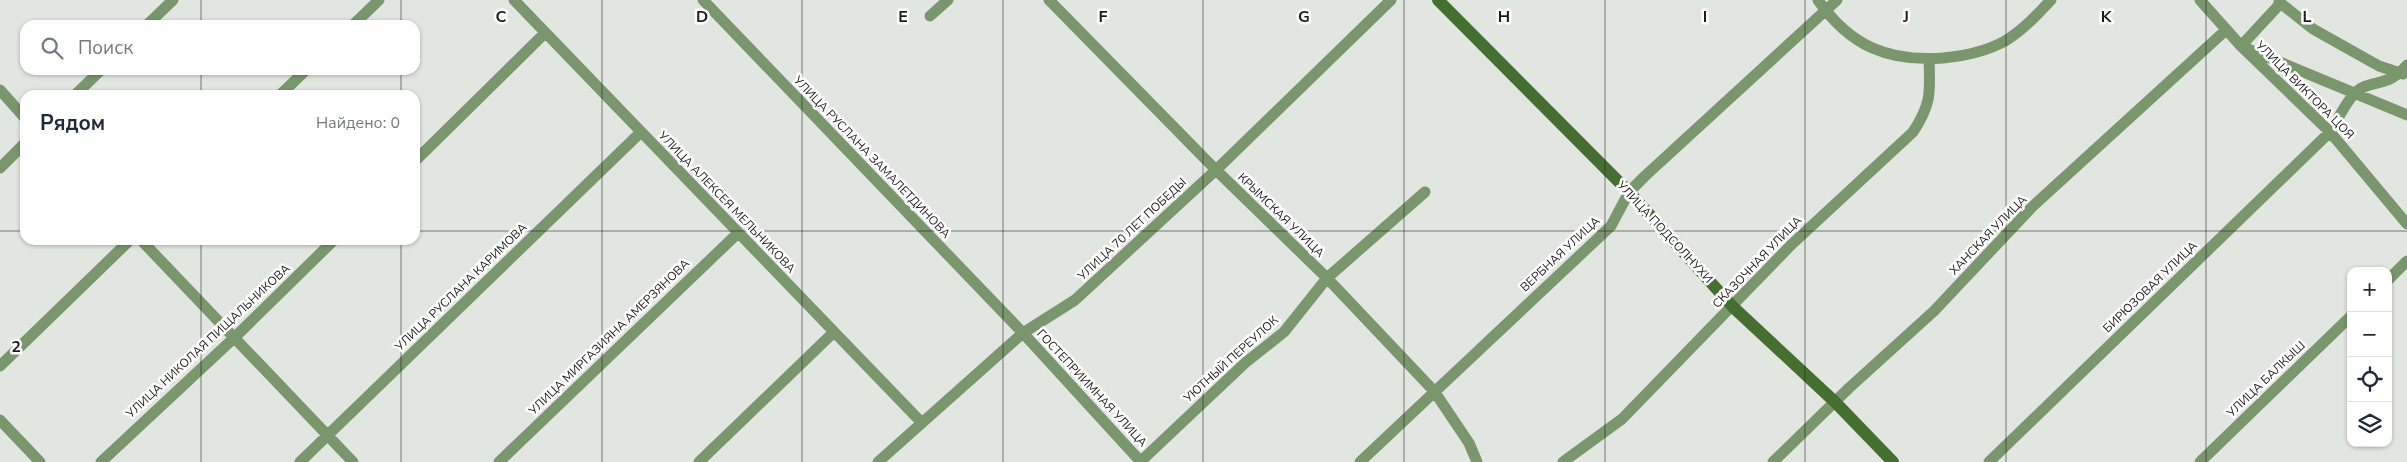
<!DOCTYPE html>
<html lang="ru">
<meta charset="utf-8">
<style>
:root{--surface:#fff;--page:#f6f6f7;--text:#1f2937;--muted:#747a83;--line:#e0e1e3}
body{margin:0;font-family:"Nunito Sans",sans-serif;background:var(--page);color:var(--text)}
.controls{position:absolute;right:15px;bottom:15px;display:grid;overflow:hidden;border-radius:10px;box-shadow:0 1px 4px #0004}
.controls button{width:45px;height:45px;display:grid;place-items:center;padding:0;border:0;border-bottom:1px solid var(--line);background:var(--surface);color:var(--text);font:25px sans-serif}
.list{margin:0;padding:0;list-style:none}
h2{display:flex;justify-content:space-between;align-items:center;height:65px;margin:0;padding:0 20px;font-size:21px}
h2 small{font-size:16px;font-weight:400;color:var(--muted)}
.icon{flex:none;width:28px;height:28px;fill:none;stroke:currentColor;stroke-width:2;stroke-linecap:round;stroke-linejoin:round}
.map{position:relative;flex:none;width:2407px;height:462px;overflow:hidden}
.search{position:absolute;background:var(--surface);box-shadow:0 1px 4px #0004;left:20px;top:20px;width:400px;height:55px;display:flex;align-items:center;gap:12px;box-sizing:border-box;padding:0 18px;border-radius:15px;color:var(--muted);font-size:19px}
.panel{position:absolute;background:var(--surface);box-shadow:0 1px 4px #0004;left:20px;top:90px;width:400px;height:155px;border-radius:15px}
.map>svg:first-child{display:block}
.lines{fill:none;stroke-linecap:round;stroke-linejoin:round}
.street{stroke:#79966d;stroke-width:11}
.secondary{stroke:#456f31;stroke-width:12}
.grid{fill:none;stroke:#1d1e1c;stroke-width:1;stroke-opacity:0.55}
.labels{text-anchor:middle;dominant-baseline:central;stroke-width:5;stroke-linejoin:round;paint-order:stroke}
.street-label{font-size:12px;fill:#1d1e1c;stroke:#fff}
.grid-label{font-size:16px;text-anchor:middle;font-weight:bold;fill:#1d1e1c;stroke:#fff;stroke-width:5;stroke-linejoin:round;paint-order:stroke}
</style>
<div class="map">
<svg width="2407" height="462" viewBox="0 0 2407 462">
<rect width="100%" height="100%" fill="#e2e6e0"/>
<g class="lines">
<path class="street" d="M514,0L922,423
M703,0L1023,333L1141,462
M1049,0L1216,170L1327,278L1434,391L1469,443L1477,462
M1818,0C1850,46 1888,62 1943,58C1964,56 1987,51 2005,41C2023,30 2037,15 2051,0
M2200,0L2241,46L2330,132L2407,224
M2280,0L2278,6L2241,46L2407,115
M2279,2L2313,29L2379,66L2403,74
M930,16L948,0
M147,25L173,0
M353,25L379,0
M0,90L25,118
M75,95L101,70
M280,95L306,70
M415,161L545,33
M0,168L25,143
M141,240L353,462
M2388,280L2407,261
M0,366L130,240
M0,420L40,462
M101,462L234,338L334,240
M300,462L641,132
M499,462L738,233
M699,462L834,332
M878,462L1023,333L1075,300L1216,170L1391,0
M1140,462L1245,363L1284,332L1327,278L1425,192
M1360,462L1611,226L1629,192L1645,176L1837,0
M1563,462L1622,419L1791,245L1913,132C1932,103 1930,92 1929,59
M1773,462L1849,388L1934,311L2032,207L2226,30
M1989,462L2330,132C2337,121 2347,100 2356,92C2370,79 2389,88 2407,65
M2200,462L2351,316"/>
<path class="secondary" d="M1438,0L1629,192L1733,307L1835,402L1893,462"/>
</g>
<path class="grid" d="M201,0V25M401,0V25M602,0V462M802,0V462M1003,0V462M1203,0V462M1404,0V462M1605,0V462M1805,0V462M2006,0V462M2206,0V462M201,70V95M401,70V95M0,231H25M415,231H2407M201,240V462M401,240V462"/>
<g class="labels">
<g class="street-label">
<text transform="translate(2305 90) rotate(45)">УЛИЦА ВИКТОРА ЦОЯ</text>
<text transform="translate(872 157) rotate(46)">УЛИЦА РУСЛАНА ЗАМАЛЕТДИНОВА</text>
<text transform="translate(727 202) rotate(46)">УЛИЦА АЛЕКСЕЯ МЕЛЬНИКОВА</text>
<text transform="translate(1281 215) rotate(44)">КРЫМСКАЯ УЛИЦА</text>
<text transform="translate(1132 229) rotate(-43)">УЛИЦА 70 ЛЕТ ПОБЕДЫ</text>
<text transform="translate(1665 232) rotate(47)">УЛИЦА ПОДСОЛНУХИ</text>
<text transform="translate(1988 235) rotate(-46)">ХАНСКАЯ УЛИЦА</text>
<text transform="translate(1560 254) rotate(-43)">ВЕРБНАЯ УЛИЦА</text>
<text transform="translate(1757 262) rotate(-46)">СКАЗОЧНАЯ УЛИЦА</text>
<text transform="translate(461 287) rotate(-44)">УЛИЦА РУСЛАНА КАРИМОВА</text>
<text transform="translate(2150 287) rotate(-44)">БИРЮЗОВАЯ УЛИЦА</text>
<text transform="translate(609 337) rotate(-44)">УЛИЦА МИРГАЗИЯНА АМЕРЗЯНОВА</text>
<text transform="translate(208 341) rotate(-43)">УЛИЦА НИКОЛАЯ ПИЩАЛЬНИКОВА</text>
<text transform="translate(1231 359) rotate(-42)">УЮТНЫЙ ПЕРЕУЛОК</text>
<text transform="translate(2266 379) rotate(-44)">УЛИЦА БАЛКЫШ</text>
<text transform="translate(1092 388) rotate(47)">ГОСТЕПРИИМНАЯ УЛИЦА</text>
</g>
</g>
<g class="grid-label">
<text x="501" y="22">C</text>
<text x="702" y="22">D</text>
<text x="903" y="22">E</text>
<text x="1103" y="22">F</text>
<text x="1304" y="22">G</text>
<text x="1504" y="22">H</text>
<text x="1705" y="22">I</text>
<text x="1906" y="22">J</text>
<text x="2106" y="22">K</text>
<text x="2307" y="22">L</text>
<text x="16" y="352">2</text>
</g>
</svg>
<div class="controls">
<button>+</button>
<button>−</button>
<button><svg class="icon" aria-label="locate" viewBox="0 0 24 24"><circle cx="12" cy="12" r="6"/><path d="M12 2v4M12 18v4M2 12h4M18 12h4"/></svg></button>
<button><svg class="icon" aria-label="layers" viewBox="0 0 24 24"><path d="M12 4l9 5-9 5-9-5zM3 14l9 5 9-5"/></svg></button>
</div>
<div class="search"><svg class="icon" aria-label="search" viewBox="0 0 24 24"><circle cx="10" cy="10" r="6"/><path d="M15 15l6 6"/></svg>Поиск</div>
<section class="panel">
<h2>Рядом<small>Найдено: 0</small></h2>
<ul class="list">
</ul>
</section>
</div>
